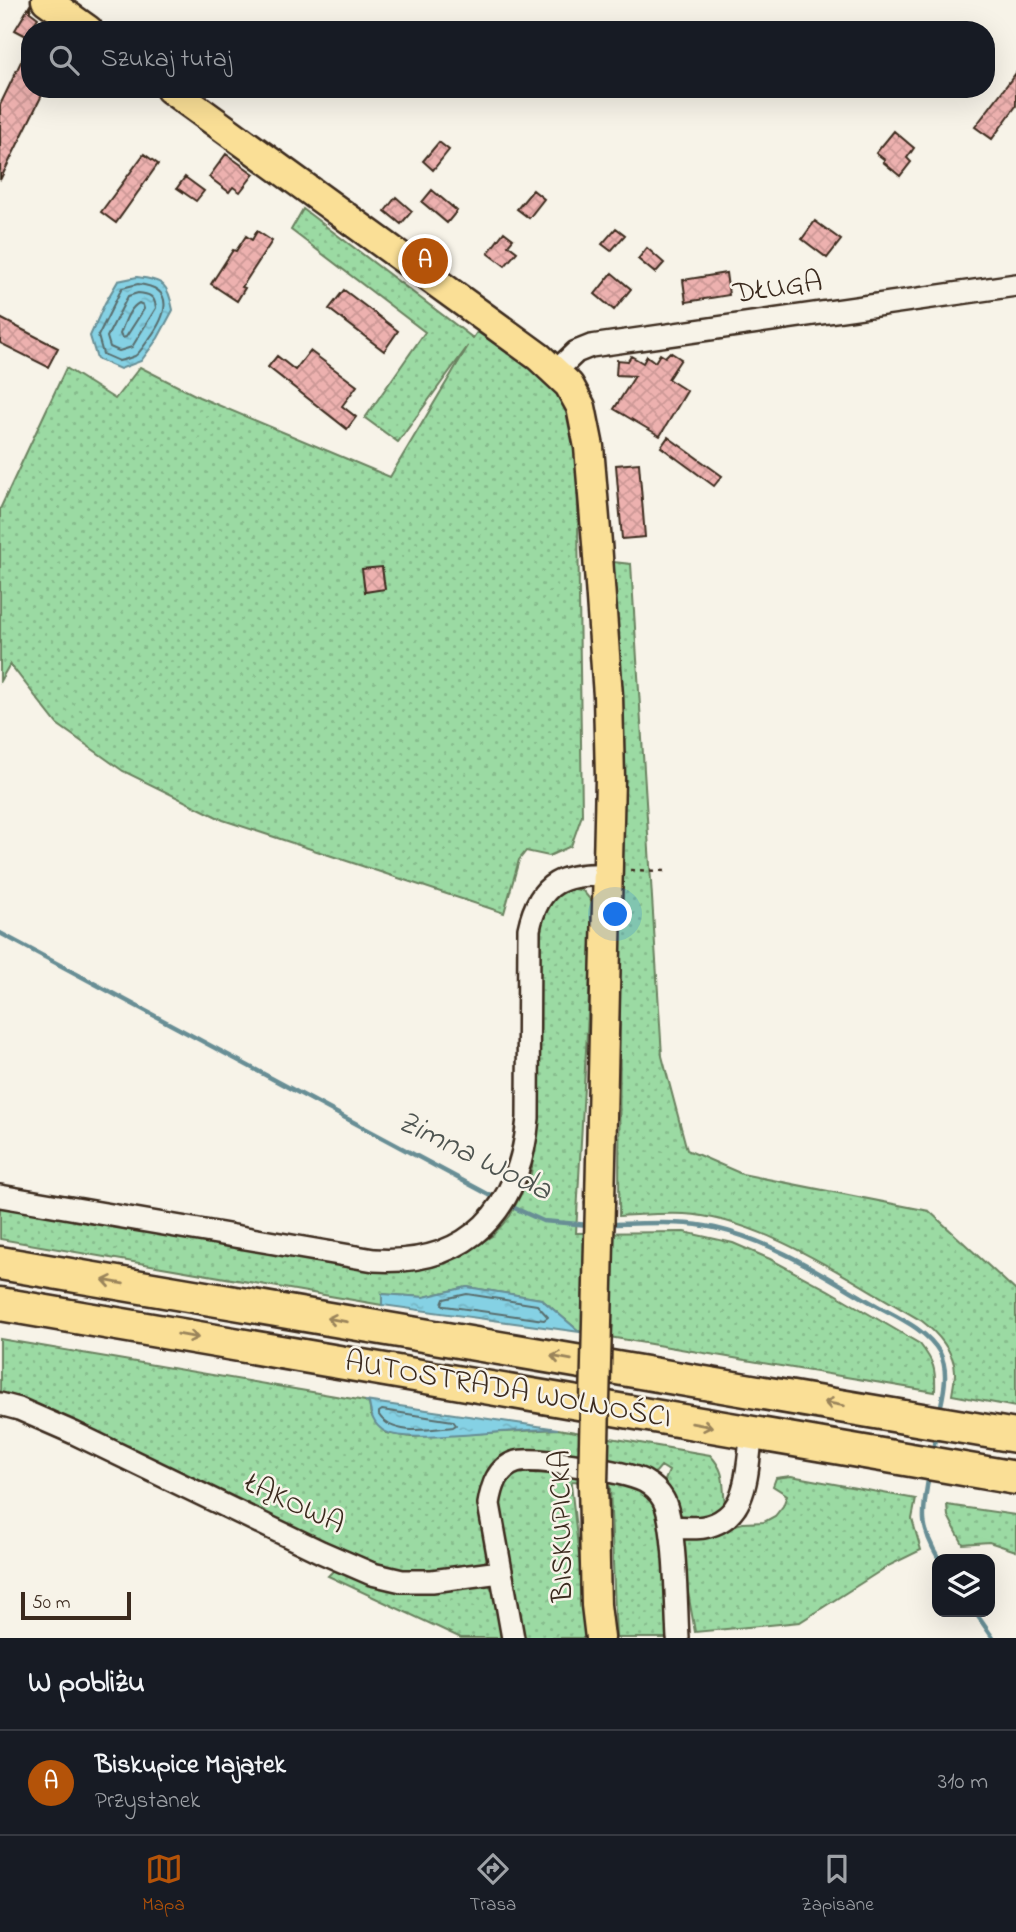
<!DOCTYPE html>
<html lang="pl">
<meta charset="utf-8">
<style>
:root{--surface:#171b24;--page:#20242c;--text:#f1f3f6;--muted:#9ea1a6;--line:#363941;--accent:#b45309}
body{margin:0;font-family:"Indie Flower",sans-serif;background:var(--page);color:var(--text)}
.controls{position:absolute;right:21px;bottom:21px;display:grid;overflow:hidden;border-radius:14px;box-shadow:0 7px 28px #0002}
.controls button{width:63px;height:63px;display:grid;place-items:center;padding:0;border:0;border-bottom:2px solid var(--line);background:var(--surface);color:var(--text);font:35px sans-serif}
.scale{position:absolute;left:21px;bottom:18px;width:110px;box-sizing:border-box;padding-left:7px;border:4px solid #3b2a1e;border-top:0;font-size:19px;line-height:24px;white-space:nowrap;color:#3b2a1e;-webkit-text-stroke:5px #f7f3e8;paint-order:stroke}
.you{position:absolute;left:616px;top:915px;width:24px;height:24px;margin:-18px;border:5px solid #fff;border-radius:50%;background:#1a73e8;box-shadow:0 0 0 10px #1a73e833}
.badge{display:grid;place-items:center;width:46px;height:46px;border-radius:50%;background:var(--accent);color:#fff;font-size:23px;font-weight:700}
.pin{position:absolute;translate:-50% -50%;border:4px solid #fff;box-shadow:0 2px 7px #0006}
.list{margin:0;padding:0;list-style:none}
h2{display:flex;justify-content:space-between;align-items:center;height:91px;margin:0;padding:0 28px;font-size:30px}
h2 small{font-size:23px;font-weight:400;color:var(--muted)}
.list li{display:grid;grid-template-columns:46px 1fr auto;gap:21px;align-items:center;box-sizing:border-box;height:105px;padding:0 28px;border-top:2px solid var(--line)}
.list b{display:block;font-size:26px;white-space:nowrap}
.list p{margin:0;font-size:23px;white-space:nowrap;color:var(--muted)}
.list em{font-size:23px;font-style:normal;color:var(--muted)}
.icon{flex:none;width:38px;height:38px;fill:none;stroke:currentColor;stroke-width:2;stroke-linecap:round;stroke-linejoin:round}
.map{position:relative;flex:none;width:1016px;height:1638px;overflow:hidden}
.search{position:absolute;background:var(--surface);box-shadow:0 7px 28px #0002;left:21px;right:21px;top:21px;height:77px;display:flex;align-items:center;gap:18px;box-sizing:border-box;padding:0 24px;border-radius:28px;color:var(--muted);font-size:26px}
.sheet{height:196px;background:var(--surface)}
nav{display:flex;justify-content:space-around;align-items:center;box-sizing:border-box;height:98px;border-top:2px solid var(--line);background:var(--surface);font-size:19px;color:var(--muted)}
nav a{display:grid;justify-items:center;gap:4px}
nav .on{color:var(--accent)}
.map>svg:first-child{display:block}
.green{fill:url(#green-dots);stroke:#6b8260;stroke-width:2}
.water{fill:url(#water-ripples);stroke:#678e95;stroke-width:2}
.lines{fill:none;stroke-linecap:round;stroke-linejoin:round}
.shore{stroke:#596d6d;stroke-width:2}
.stream{stroke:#678e95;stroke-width:4.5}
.building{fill:url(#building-cross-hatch);stroke:#3b2a1e;stroke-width:2}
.minor-casing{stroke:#3b2a1e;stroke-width:26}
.major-casing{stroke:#3b2a1e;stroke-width:33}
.highway-casing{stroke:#3b2a1e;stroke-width:37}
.path{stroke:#3b2a1e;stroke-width:2.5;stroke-dasharray:5 5;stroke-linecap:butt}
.minor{stroke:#f7f3e8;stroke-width:21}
.major{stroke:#fadf96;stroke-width:28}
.highway{stroke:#fadf96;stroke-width:32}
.major-bridge-casing{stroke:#3b2a1e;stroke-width:33;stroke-linecap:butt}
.major-bridge{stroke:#fadf96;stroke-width:28}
.oneway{stroke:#9a845a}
.labels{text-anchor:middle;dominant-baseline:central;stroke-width:5;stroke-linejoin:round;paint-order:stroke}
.street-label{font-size:30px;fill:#3b2a1e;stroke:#f7f3e8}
.water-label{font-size:32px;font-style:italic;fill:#4e5450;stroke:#f7f3e8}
</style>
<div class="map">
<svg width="1016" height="1638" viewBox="0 0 1016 1638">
<defs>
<pattern id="green-dots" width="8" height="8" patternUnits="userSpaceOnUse" patternTransform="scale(1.75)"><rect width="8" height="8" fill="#9bdaa3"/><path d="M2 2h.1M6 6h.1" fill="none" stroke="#86bb8c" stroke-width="1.8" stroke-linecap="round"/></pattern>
<pattern id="water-ripples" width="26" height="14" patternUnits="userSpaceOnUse" patternTransform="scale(1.75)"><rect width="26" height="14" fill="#85d1e4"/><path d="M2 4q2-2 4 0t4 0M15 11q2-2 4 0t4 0" fill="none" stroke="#74b4c3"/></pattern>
<pattern id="building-cross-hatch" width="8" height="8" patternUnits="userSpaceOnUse" patternTransform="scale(1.75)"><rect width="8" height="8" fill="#edb1af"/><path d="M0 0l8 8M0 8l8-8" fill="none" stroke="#cc9896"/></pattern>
</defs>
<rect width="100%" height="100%" fill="#f7f3e8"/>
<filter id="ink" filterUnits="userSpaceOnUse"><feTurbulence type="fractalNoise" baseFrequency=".0143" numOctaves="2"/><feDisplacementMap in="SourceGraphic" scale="14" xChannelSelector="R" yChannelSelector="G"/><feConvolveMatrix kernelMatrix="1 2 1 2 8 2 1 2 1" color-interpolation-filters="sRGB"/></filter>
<g filter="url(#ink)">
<path class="green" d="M303,209L473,338L477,332L540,372L570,410L577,447L582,815L571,846L549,856L526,851L519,860L504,913L223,820L123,771L57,724L10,664L0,681V509L66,368L115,399L140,367L199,397L390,477L468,346L398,442L365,418L425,332L291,230Z
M613,562L631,564L662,1056L687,1150L742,1174L929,1211L1016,1291V1407L952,1395C953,1388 955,1379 955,1372C955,1352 936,1332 922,1321C853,1282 763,1218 684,1214C662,1213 641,1215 619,1216L621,723Z
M571,888L583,891L594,904L576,1233L684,1232L733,1243L770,1259L828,1290L920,1344C934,1362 936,1369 935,1392L580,1332L541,1299L467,1287L424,1297L382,1294V1305L0,1239V1204L384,1272L445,1264L492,1236L510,1216L531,1174L537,1132V965L543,916L557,895Z
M0,1339L365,1401L369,1403L371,1415L386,1433L411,1437L558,1429L710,1455C728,1474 721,1486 726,1509L694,1521L682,1517L663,1485L669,1471L661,1466L656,1472L650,1475L500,1462L489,1557L479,1568L406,1575L371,1567L0,1399Z
M536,1467L637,1486L659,1508L671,1638H616L610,1487L574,1481L571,1484L588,1638H521L496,1499C505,1476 513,1472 536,1467Z
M791,1476L916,1499L912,1519L921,1550L888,1566L800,1622L695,1632L680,1548L684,1538L743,1523L764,1522L775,1516L783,1506L787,1495L773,1486L776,1478Z
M947,1505L1016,1515V1551L989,1542L963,1544L948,1516Z
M337,1567L489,1584L496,1598L505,1638H461L328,1576Z"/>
<path class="water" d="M137,277C164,280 168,284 173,310L158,338L141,361L120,369L97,359L90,336L105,303L118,281Z
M467,1287L541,1299L580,1332L382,1305V1294L424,1297Z
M365,1401L558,1429C521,1427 409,1446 384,1431C373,1424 371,1415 369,1403Z"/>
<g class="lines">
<path class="shore" d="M138,284C177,288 166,316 149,339C145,344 140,353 135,356C130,358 124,360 119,361L103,354L98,336L122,288Z
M138,293C149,294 155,296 156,308L132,347L119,351L110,347L107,337L128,296Z
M139,303L143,305L144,309L126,337L122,338L120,334C124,324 129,308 139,303Z
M467,1294L537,1305L548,1317L544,1320L445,1306L442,1304L444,1299Z
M382,1410L453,1421L456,1425L453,1427C431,1429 393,1437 379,1415V1412Z"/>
<path class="stream" d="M0,933L497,1199
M508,1205L543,1221L589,1225
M608,1224C643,1224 681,1220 715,1228C772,1241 822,1274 872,1303C895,1316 927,1329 940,1353C949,1371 944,1391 940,1410
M933,1451L936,1432
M929,1474C923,1513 918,1524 939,1559
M975,1612L993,1638"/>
</g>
<path class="building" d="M30,5V12L38,18L30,30V38L15,30Z
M30,43V89H45L0,180V105Z
M1016,73V106L992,139L975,127Z
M894,131L914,148L907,158L911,162L900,176L883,162L885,160L876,153Z
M439,142L449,150L433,170L423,161Z
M144,154L158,164L116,223L101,212Z
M226,154L254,174L240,192L233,187L229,192L209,177Z
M185,177L204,191L196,201L177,188Z
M432,190L457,211L447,223L422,202Z
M533,190L544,199L529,218L517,209Z
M396,197L412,211L401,224L385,211Z
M815,221L841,240L827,258L802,239Z
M616,228L625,235L611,251L602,244Z
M257,231L272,241L242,287L245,288L237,301L211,284L233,250L236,251L246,236L252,240Z
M504,232L513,239L508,245L517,252L505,266L488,253Z
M647,248L664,263L655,273L638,259Z
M612,273L631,289L614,310L595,294Z
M726,273L729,295L686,302L683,280Z
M344,290L398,331L384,351L329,309Z
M0,318L58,348L48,367L0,343Z
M310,351L357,386L342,406L356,417L347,429L268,367L277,356L295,370Z
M670,352L681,359L668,379L687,391L660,436L614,409L635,376L616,375L617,360L628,361L631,356L643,363L647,356L655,362L660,354L665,357Z
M668,437L722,476L714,486L661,447Z
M639,463L645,537L622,539L616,465Z
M382,567L385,589L365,592L362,569Z"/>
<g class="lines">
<g class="minor-casing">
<path id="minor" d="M556,371L576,352L591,346L1016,285
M0,1196L374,1260C469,1266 520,1209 528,1118L529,929C539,881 564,873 609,875
M0,1404L19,1409L74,1433L321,1552L372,1574L402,1581H432L500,1572
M671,1527C681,1527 694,1529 704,1527C750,1518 746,1470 752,1433
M513,1638L489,1504C492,1486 497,1468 516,1462C535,1456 625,1472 644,1481C651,1485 659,1492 663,1499C676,1521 676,1608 678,1638"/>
</g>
<g class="major-casing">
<path id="major" d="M46,0L88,30
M170,89L539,357L569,385L581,407L589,447L597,543L608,696L610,778L600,1202
M593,1483L596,1605L600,1638"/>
</g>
<g class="highway-casing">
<path id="highway" d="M0,1263L1016,1436
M0,1304L1016,1478"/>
</g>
<path class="path" d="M630,870L669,871"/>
<use href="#minor" class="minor"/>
<use href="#major" class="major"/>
<use href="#highway" class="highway"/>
<g class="major-bridge-casing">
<path id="major-bridge" d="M593,1483L600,1202"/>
</g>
<use href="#major-bridge" class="major-bridge"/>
</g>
<defs><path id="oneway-shaft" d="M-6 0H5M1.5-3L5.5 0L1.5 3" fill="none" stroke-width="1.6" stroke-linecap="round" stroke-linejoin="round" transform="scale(1.75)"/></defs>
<g class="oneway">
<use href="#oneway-shaft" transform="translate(113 1282) rotate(-170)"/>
<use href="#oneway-shaft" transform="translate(337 1320) rotate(-170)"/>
<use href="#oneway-shaft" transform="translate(188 1336) rotate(10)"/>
<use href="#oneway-shaft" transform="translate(561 1358) rotate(-170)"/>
<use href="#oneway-shaft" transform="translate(834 1404) rotate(-170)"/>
<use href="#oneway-shaft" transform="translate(702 1425) rotate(10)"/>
</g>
</g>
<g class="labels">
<g class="street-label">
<text transform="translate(778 289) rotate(-8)">DŁUGA</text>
<text transform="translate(508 1391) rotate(10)">AUTOSTRADA WOLNOŚCI</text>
<text transform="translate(294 1505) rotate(25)">ŁĄKOWA</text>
<text transform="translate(563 1526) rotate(-91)">BISKUPICKA</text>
</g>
<g class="water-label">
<text transform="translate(474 1157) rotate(26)">Zimna Woda</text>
</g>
</g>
</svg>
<div class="controls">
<button><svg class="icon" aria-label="layers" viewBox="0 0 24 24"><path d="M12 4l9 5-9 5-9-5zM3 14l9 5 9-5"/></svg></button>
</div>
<div class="scale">50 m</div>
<div class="you"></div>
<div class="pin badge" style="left:425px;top:261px">A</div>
<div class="search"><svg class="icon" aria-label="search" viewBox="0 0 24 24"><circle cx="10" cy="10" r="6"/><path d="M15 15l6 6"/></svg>Szukaj tutaj</div>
</div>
<section class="sheet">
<h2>W pobliżu<small></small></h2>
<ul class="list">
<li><span class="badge">A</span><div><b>Biskupice Majątek</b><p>Przystanek</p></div><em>310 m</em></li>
</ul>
</section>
<nav>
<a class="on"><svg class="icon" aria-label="map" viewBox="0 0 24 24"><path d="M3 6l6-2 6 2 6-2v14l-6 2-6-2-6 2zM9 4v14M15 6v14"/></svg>Mapa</a>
<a><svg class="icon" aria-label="directions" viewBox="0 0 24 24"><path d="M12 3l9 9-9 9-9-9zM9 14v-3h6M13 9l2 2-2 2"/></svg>Trasa</a>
<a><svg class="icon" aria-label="saved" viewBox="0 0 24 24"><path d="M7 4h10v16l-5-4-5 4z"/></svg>Zapisane</a>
</nav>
